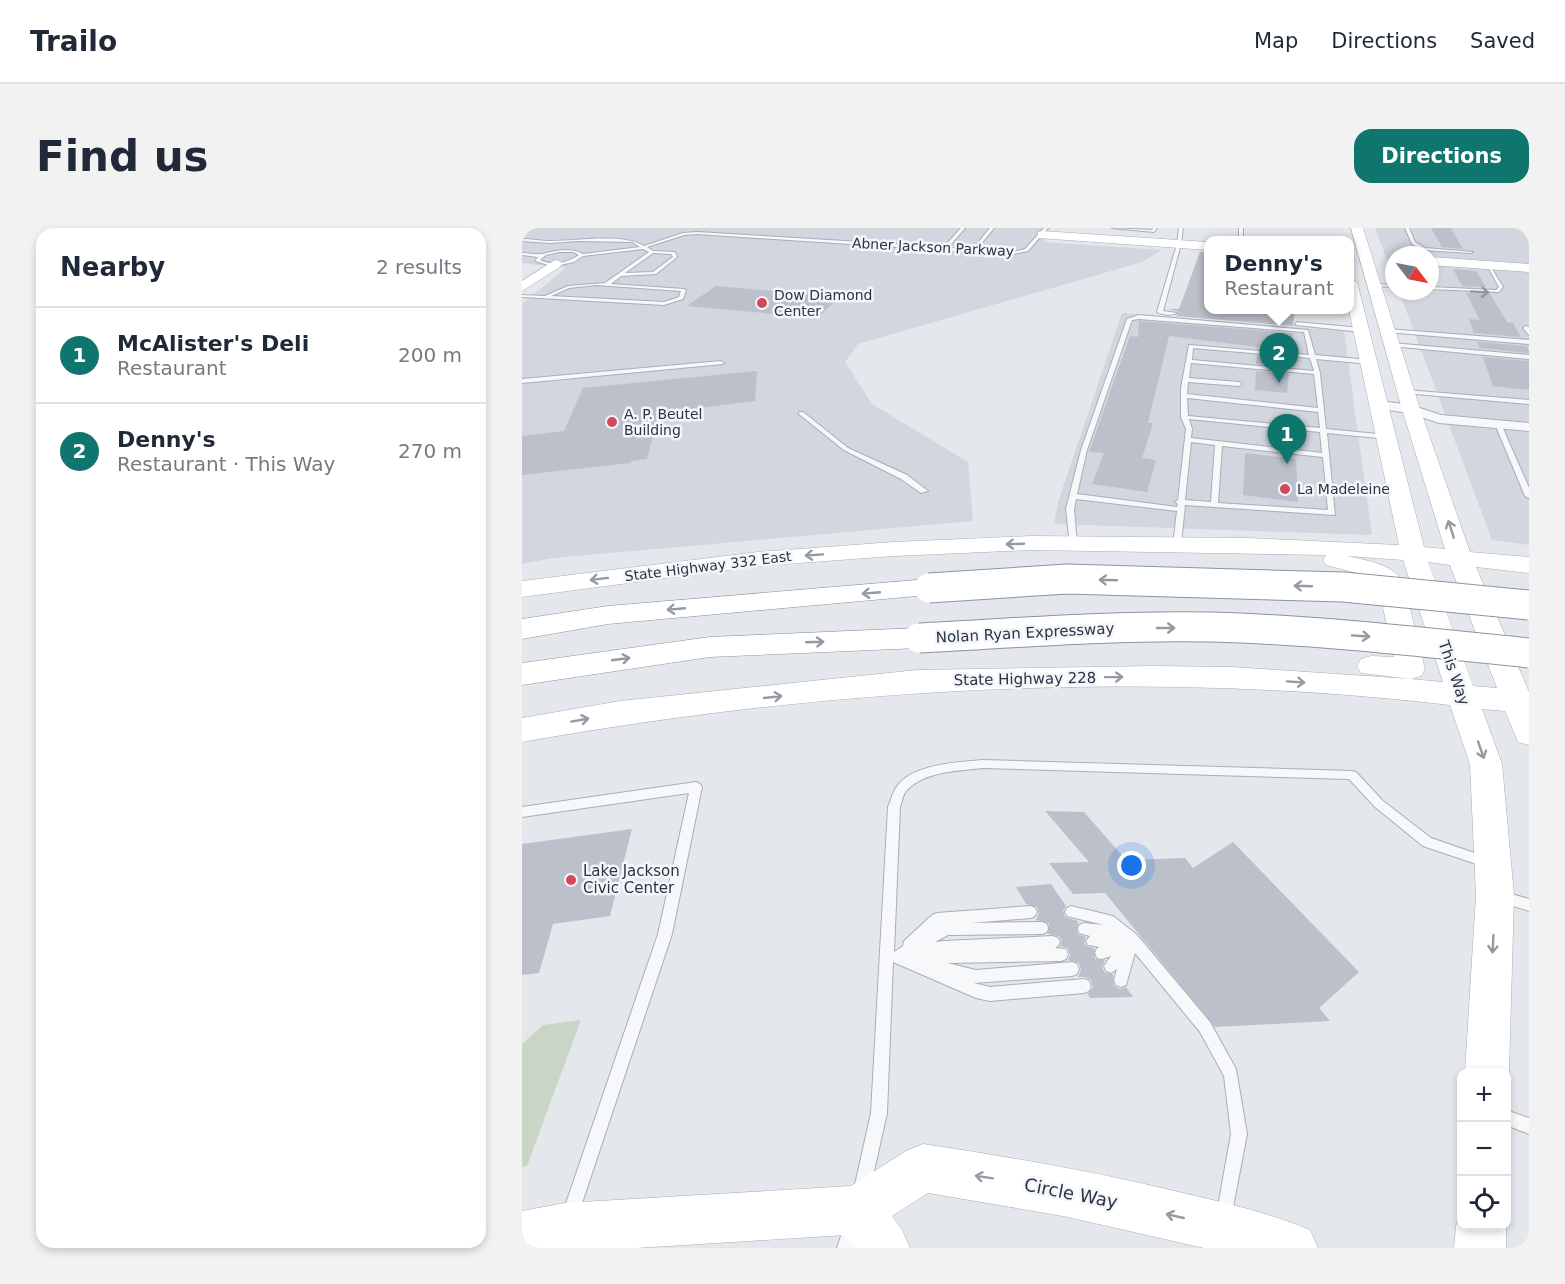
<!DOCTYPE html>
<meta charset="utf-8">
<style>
:root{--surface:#fff;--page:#f2f2f3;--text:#1f2937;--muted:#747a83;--line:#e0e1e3;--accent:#0f766e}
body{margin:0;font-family:"DejaVu Sans",sans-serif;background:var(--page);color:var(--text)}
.controls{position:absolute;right:18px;bottom:18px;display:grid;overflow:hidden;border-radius:12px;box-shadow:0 3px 9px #0003}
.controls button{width:54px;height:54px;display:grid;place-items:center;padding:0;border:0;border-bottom:2px solid var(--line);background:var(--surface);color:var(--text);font:30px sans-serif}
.compass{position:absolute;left:863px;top:18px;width:54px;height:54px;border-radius:50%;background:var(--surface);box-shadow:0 3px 9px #0003;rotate:122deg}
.you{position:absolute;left:610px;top:638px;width:21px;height:21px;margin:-15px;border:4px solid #fff;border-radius:50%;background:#1a73e8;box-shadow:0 0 0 9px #1a73e833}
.badge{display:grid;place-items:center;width:39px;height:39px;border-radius:50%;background:var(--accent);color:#fff;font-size:20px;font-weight:700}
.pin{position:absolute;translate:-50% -50px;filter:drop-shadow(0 2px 3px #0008)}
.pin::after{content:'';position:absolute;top:32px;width:21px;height:18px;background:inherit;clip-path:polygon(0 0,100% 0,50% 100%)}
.popup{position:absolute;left:682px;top:8px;width:150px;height:78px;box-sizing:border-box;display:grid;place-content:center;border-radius:12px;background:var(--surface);filter:drop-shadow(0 2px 4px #0005);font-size:20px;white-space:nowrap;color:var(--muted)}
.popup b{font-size:22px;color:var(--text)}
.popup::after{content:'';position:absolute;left:50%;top:100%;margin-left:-12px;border:12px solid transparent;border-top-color:var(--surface)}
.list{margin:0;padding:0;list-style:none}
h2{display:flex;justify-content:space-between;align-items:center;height:78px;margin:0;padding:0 24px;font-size:26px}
h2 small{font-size:20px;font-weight:400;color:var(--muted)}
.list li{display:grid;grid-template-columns:39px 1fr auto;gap:18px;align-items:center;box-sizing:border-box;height:96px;padding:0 24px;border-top:2px solid var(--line)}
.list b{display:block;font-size:22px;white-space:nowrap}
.list p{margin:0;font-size:20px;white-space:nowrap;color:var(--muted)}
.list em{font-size:20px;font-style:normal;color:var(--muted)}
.icon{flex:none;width:33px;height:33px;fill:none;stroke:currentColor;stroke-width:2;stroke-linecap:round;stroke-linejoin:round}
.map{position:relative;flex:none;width:1007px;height:1020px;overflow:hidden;border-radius:18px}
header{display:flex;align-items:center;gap:36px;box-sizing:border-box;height:84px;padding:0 30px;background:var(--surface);border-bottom:2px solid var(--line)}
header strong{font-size:28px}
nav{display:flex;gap:33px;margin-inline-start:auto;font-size:21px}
.intro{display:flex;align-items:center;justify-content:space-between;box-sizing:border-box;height:144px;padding:0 36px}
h1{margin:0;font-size:42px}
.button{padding:15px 27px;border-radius:18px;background:var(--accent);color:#fff;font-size:21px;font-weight:700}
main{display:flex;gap:36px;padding:0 36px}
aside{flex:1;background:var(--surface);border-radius:18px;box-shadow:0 3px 9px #0003}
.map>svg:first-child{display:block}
.built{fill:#d2d6de}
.green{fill:#c9d6c5}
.building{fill:#bbc0ca}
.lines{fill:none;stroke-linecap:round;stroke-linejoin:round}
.lane-casing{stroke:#a9aeb7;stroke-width:2}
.street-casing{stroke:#a9aeb7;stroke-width:2}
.secondary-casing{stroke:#a9aeb7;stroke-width:1}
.highway-casing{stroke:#8b94a3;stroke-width:1}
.lane{fill:#f7f8fa;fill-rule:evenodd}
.street{fill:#f7f8fa;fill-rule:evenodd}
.secondary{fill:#fff;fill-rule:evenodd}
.highway{fill:#fff;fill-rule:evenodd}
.highway-bridge-casing{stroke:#8b94a3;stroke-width:31;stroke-linecap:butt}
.highway-bridge{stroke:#fff;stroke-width:29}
.oneway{stroke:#9196a0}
.oneway2{stroke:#959aa2}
.poi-dot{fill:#d1495b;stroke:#f4f6f9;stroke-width:2}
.labels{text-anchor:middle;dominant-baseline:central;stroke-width:5;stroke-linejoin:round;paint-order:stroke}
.far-street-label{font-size:14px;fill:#2b3445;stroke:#f4f6f9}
.far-poi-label{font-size:14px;fill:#2b3445;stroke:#f4f6f9;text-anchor:start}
.street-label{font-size:15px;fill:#2b3445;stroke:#f4f6f9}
.poi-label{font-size:15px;fill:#2b3445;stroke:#f4f6f9;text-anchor:start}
.near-street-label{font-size:18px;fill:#2b3445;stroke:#f4f6f9}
</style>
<header>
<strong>Trailo</strong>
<nav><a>Map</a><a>Directions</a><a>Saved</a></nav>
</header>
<div class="intro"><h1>Find us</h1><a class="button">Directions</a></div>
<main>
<aside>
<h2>Nearby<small>2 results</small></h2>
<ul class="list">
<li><span class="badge">1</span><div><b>McAlister's Deli</b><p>Restaurant</p></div><em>200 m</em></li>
<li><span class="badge">2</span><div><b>Denny's</b><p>Restaurant · This Way</p></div><em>270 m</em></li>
</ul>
</aside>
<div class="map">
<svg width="1007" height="1020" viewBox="0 0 1007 1020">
<rect width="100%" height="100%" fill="#e4e7ec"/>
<path class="built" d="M0,0H529L522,14L640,22L620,34L336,116L323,134L350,176L446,234L451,293L31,330L0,336V76L44,40L0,35Z
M853,0H1007V317L970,312L877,63H908V27H872V50Z
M600,85L822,103L850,307L532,296L536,274Z"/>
<path class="green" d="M59,792L5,938L0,939V816L21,797Z"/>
<path class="building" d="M909,0H929L941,21L920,19Z
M678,24H687V81H773L771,98L654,88L657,84L646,81H657Z
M931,41L954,43L964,59L940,58Z
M194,58L318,69L295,90L165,78Z
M944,65L968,66L985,94L991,95L999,109L952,105L947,91L958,92Z
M617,93L771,105L769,123L647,108L626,195H631L620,230L634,232L625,264L570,256L582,225L567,224L608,108L616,109Z
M955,114L1005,118L1007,125L958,120Z
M735,128L768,131L767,139L734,136Z
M961,129L1007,133V162L971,158Z
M235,143L233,173L137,185L125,231L109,233L108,235L0,247V208L42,203L61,160Z
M734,143L767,146L765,165L733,162Z
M723,225L774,231L776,274L721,267Z
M523,583L562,584L604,632L663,630L671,640L711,614L837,744L797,780L808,793L693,799L583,665L551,666L527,635L567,634Z
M110,601L88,688L31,696L17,745L0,747V616Z
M529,656L544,678L541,683L543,689L556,693L555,706L564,709L562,714L564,718L572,720L573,731L583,732L580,739L583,745L591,746L592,758L598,761L604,759L611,769L568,770L566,766L571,759L569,752L563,749H556L559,742L557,735L546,732L548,727L546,720L538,718L540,713L537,708L526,706L527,695L514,692L517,685L515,679L504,676L494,659Z"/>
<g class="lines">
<g class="lane-casing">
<path id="lane" d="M439,0H443L426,20L451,21L468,0H472L455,21L491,24L503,21L522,0H526L506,23L491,26L453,24L451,25L449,24L422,23L420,22L175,6L162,7L125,19L131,23L153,24L155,29L134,46L99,48L89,56L162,61L164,62L161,71L142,77L0,69V67L23,68L46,58L83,55L127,24L121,21L61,28L52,34L38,37H26L13,33L16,29L0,27V25C7,25 14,27 20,26C35,23 47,19 61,26L118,19L110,14L56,13L28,15L0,13V11C9,11 19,13 28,13C55,13 100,5 122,18L161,5L175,4L422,19ZM37,24H51L57,27C45,35 31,38 18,32L24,27ZM131,25L149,26L151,29L131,44L103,45ZM74,57L159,63L157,69L142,74L29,68L47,60Z
M590,0L630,2L631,0H635L632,4Z
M657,0H661L659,16L641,83L655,85C650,88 640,87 635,84L655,16Z
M717,0H721V12H717Z
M883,0H887L893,14L903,20L951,24L949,25L901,22L890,16Z
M967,36L981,59L977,64L908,61V59L974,62L977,59L965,37Z
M853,56L872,57V59L851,58Z
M617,87L786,102L793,127L848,132L851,134L848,136L794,131L798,145L804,201L866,207L869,209L866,211L805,205L813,287L663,277L659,317L655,319L651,317L655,283L554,271L552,281L555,315L554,317H548L544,281L559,222L605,91ZM617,91L782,104L787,127L667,117L659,160V189L664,201L656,272L653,274L656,276L655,279L555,266L565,222L610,92ZM671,120L788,130L792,143L670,132ZM669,135L792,146L796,180L665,166L666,154L717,158L720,156L717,154L667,150ZM665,170L796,184L798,200L666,188ZM667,191L798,204L800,225L669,210L670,201ZM669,214L693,217L689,274L663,272ZM700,218L801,229L806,282L696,275Z
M775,94L840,100L843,102L840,104L773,97Z
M1004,98L1007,99V107L1001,100Z
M866,101L1007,112V116L864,104Z
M870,115L1007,127V131L868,118L867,117Z
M199,133L202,135L201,136L0,155V151Z
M884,162L1007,172V176L882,165L881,164Z
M277,184H281L326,220L385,247L406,263L399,265L379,251L322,222L277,186Z
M976,194L979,196L1007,260V270L1003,268L973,196Z
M461,532L830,543L834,544L861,573L909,610L970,631L972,635L970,639L966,640L901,618L853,579L827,551L461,540C437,543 403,543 385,562C381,566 380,573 378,579L372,724L381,718L382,713L410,687L415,685L509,678L513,680L515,684L513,688L509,690L449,695L520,694L525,696L526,700L525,704L520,706L426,707L413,714L422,713L531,708L536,710L538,714L536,718L533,720L544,721L546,726L544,731L539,733L425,735L454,742L550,734L555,736L557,741L555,746L550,748L452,755L468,759L562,751L567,753L569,758L567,763L562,765L468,773L454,770L371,734L365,885L348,961L346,967L340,969L334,967L332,961L349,885L366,579C369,572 371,563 376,557C392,536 437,534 461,532Z
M174,554L178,556L180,559L150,706L56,987L54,993L48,995L42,993L40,987L136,706L167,565L0,589V579Z
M979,663L1007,671V683L975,673L973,669L975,665Z
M549,678L591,688L615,707L688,794L714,841L725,906L708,995L702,997L696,995L694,989L709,906L702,848L678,804L613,725L604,757L599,759L594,757L592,752L595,741L589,745L584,743L582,738L589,728L580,731L575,730L573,725L575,720L578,719L566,717L564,713L568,708L557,705L556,701L557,697L562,695L582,697L545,688L543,684L545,680Z
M984,882L1007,890V906L984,897Z
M330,991L336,993L338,999L333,1020H315L324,993Z"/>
</g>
<g class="street-casing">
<path id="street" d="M858,173L889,177L919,187L1007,195V203L917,195L887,185L853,180L851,177L853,174Z"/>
</g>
<g class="secondary-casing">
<path id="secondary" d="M829,0H841L898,181L948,324L1007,329V345L954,339L1007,464V517L996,514L983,483L960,481L980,536L992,667L987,844L984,850V844H943L954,667L948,536L928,477C620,441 305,460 0,514V490L98,473L395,442L631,438L711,439L889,451L839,445L835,438L839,431L849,428L872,429L856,357L835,345L804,337L801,332L804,327L509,322L372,328L236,338L0,369V353L236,324L372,314L509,308L726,310L877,317L827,82L828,50L835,54L902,319L923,321L880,181ZM825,328L881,332L921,454L889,451L899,448L903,441L881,353C870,336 843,332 825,328ZM906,334L928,337L975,460L951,458Z
M520,3L686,14V22L516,10V4Z
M908,29L1007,36V44L908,37Z
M33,32L38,33L40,36L38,39L0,63V53Z
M401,916C488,929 575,944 661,965C704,975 748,985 788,1002L796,1020H682L541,988L406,965L370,988L380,1002L388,1020H332L323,1007L114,1020H0V983L43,975L329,958L384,923Z
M939,984V998H984V1020H932L934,998Z"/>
</g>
<g class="highway-casing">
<path id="highway" d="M407,351L417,354L420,360L417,366L86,396L0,411V391L86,378Z
M397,400L407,403L411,410L407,417L397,420L188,429L0,457V435L188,409Z"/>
</g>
<use href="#lane" class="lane"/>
<use href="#street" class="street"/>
<use href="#secondary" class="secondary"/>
<use href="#highway" class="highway"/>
<g class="highway-bridge-casing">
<path id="highway-bridge" d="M407,360L545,351L821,359L1007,377
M397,410C494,405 591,397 689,399C795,402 901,414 1007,425"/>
</g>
<use href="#highway-bridge" class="highway-bridge"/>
</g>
<defs><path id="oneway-shaft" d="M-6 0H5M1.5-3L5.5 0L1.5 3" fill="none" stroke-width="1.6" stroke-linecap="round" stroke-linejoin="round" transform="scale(1.5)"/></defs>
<use class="oneway" href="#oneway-shaft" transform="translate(958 64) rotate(4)"/>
<g class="oneway2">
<use href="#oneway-shaft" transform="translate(929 301) rotate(-108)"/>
<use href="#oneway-shaft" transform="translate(493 316) rotate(178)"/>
<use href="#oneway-shaft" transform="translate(292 327) rotate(176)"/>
<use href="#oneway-shaft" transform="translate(77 351) rotate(173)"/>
<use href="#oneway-shaft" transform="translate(586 352) rotate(-178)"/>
<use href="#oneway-shaft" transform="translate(781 358) rotate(-178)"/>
<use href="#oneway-shaft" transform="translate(349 365) rotate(175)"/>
<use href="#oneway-shaft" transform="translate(154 381) rotate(175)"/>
<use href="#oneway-shaft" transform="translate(644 400)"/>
<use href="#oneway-shaft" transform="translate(839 408) rotate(4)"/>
<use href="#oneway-shaft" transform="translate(293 414) rotate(-2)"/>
<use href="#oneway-shaft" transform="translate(99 431) rotate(-8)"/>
<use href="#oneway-shaft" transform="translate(592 449) rotate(-1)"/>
<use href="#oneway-shaft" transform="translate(774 454) rotate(4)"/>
<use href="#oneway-shaft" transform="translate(251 469) rotate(-6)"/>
<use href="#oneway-shaft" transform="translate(58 492) rotate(-10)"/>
<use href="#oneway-shaft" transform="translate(959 522) rotate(71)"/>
<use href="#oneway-shaft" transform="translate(971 716) rotate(93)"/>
<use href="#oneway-shaft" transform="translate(462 949) rotate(-171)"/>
<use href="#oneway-shaft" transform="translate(653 988) rotate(-167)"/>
</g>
<g class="poi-dot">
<circle cx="240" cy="75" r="6"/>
<circle cx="90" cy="194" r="6"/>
<circle cx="763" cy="261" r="6"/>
<circle cx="49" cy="652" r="6"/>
</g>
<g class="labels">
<g class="far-street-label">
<text transform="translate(411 19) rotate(3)">Abner Jackson Parkway</text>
<text transform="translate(186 338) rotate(-7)">State Highway 332 East</text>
</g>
<g class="far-poi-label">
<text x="252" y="67">Dow Diamond<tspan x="252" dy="16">Center</tspan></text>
<text x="102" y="186">A. P. Beutel<tspan x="102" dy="16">Building</tspan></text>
<text x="775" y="261">La Madeleine</text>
</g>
<g class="street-label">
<text transform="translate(503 405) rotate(-3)">Nolan Ryan Expressway</text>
<text transform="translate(932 445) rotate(71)">This Way</text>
<text transform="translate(503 451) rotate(-1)">State Highway 228</text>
</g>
<g class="poi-label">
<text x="61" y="643">Lake Jackson<tspan x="61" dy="17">Civic Center</tspan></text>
</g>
<g class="near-street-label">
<text transform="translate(549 965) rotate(11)">Circle Way</text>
</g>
</g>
</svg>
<div class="controls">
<button>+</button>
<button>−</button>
<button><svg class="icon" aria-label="locate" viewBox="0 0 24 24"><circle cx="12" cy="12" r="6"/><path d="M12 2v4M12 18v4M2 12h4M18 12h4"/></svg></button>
</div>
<svg class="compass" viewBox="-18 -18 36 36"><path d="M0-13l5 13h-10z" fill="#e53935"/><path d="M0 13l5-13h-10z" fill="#747a83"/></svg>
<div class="you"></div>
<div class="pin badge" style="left:765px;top:236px">1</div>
<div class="pin badge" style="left:757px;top:155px">2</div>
<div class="popup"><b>Denny's</b>Restaurant</div>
</div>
</main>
